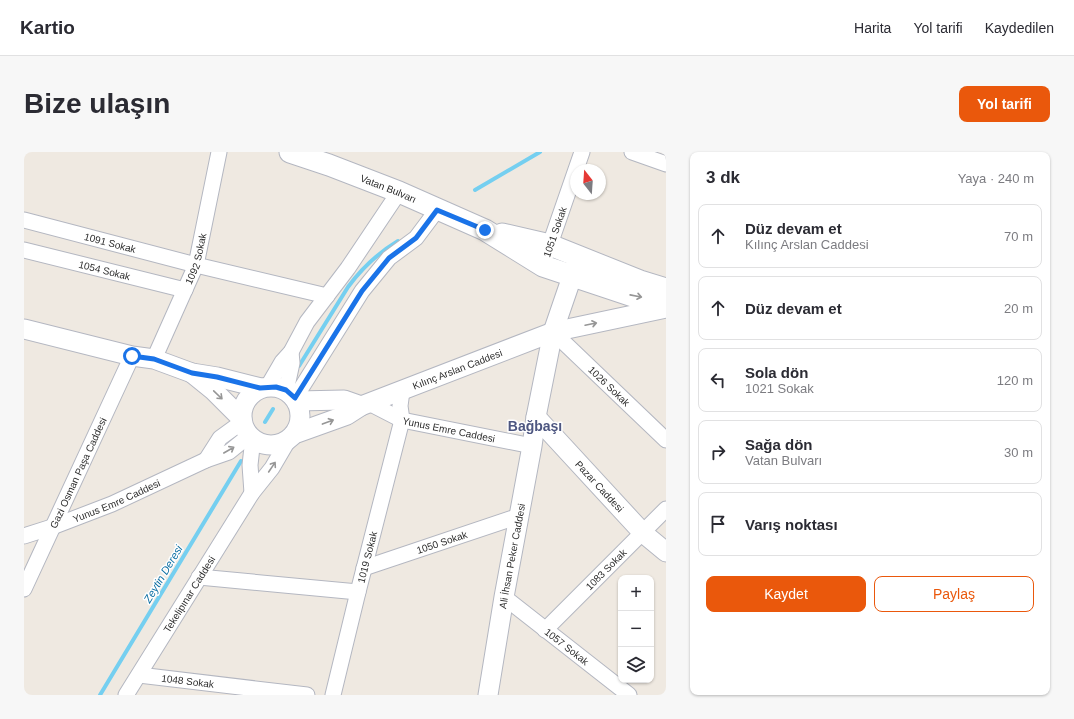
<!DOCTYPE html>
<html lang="tr">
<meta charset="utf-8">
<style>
:root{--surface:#fff;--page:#f7f7f7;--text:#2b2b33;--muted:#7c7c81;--line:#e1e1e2;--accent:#ea580c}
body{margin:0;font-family:Helvetica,sans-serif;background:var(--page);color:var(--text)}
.controls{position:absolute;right:12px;bottom:12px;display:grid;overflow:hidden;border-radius:8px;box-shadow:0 1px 3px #0004}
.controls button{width:36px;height:36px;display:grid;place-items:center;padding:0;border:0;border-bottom:1px solid var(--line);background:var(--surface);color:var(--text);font:20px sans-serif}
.compass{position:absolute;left:546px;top:12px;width:36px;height:36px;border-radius:50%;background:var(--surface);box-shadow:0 1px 3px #0004;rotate:343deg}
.stop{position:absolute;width:12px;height:12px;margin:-9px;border:3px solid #1a73e8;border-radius:50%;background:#fff}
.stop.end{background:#1a73e8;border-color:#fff;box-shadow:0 1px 4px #0008}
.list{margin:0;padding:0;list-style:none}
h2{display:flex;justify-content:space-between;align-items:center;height:52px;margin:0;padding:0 16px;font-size:17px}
h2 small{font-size:13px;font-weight:400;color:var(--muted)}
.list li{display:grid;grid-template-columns:26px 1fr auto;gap:12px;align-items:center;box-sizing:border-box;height:64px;margin:0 8px 8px;padding:0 8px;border:1px solid var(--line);border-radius:8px}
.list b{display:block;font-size:15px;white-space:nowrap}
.list p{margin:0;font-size:13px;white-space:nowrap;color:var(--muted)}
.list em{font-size:13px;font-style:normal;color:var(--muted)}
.actions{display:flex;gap:8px;padding:12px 16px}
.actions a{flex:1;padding:9px 0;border:1px solid var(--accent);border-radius:8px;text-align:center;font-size:14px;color:var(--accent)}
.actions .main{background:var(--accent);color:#fff}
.icon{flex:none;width:22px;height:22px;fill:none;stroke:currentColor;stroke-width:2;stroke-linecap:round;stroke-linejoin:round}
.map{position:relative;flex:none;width:642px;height:543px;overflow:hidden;border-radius:8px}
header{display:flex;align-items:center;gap:24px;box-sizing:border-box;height:56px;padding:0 20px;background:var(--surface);border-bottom:1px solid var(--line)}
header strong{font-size:19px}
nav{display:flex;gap:22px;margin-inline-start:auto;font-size:14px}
.intro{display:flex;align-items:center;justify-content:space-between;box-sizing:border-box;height:96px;padding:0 24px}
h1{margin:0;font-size:28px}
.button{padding:10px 18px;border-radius:8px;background:var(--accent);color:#fff;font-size:14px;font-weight:700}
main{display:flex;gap:24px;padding:0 24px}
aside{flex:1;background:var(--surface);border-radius:8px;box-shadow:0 1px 3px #0004}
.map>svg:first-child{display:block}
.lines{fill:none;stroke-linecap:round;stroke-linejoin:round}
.stream{stroke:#75cff0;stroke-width:4}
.minor-casing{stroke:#b4b7c1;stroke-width:17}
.tertiary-casing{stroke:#b4b7c1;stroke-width:21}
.secondary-casing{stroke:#b4b7c1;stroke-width:23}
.minor{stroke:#fff;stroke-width:15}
.tertiary{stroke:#fff;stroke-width:19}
.secondary{stroke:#fff;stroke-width:21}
.oneway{stroke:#969696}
.route{stroke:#1a73e8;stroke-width:5}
.labels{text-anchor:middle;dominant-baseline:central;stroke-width:3;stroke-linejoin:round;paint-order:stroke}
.street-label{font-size:10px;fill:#2e2e2e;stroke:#fff}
.water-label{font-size:11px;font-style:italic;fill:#0d6fa3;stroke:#fff}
.district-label{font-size:14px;font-weight:bold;fill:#4d5680;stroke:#fff}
</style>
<header>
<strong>Kartio</strong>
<nav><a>Harita</a><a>Yol tarifi</a><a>Kaydedilen</a></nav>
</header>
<div class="intro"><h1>Bize ulaşın</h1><a class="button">Yol tarifi</a></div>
<main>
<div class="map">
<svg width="642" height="543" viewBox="0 0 642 543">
<rect width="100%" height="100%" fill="#efe9e1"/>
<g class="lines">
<path class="stream" d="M451,38L516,0
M275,214L324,135C338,116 354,101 374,89
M241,270L249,257
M76,543L217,309"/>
<g class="minor-casing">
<g id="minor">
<path d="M608,0L642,12"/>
<path id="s1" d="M0,68L172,113L303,144"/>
<path id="s2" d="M0,98L161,138"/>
<path d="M523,101L558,0"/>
<path id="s3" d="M529,180L642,288"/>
<path id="s4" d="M130,207L172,113L195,0"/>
<path d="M244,234L258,210L267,200L283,170L324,116L375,40"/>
<path d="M262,239L268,211L267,200"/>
<path d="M271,246L338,139L365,106L392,86L413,58"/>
<path id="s5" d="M345,251L378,268L508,294"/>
<path d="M182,308L196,286L218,270"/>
<path d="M228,341L226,313L229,286"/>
<path id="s6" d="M0,384L28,375L88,352L182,308L205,300L226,283"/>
<path id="s7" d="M340,416L495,364"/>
<path d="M175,425L334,440"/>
<path id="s8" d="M0,437L108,204"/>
<path id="s9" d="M480,445L605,543"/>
<path id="s10" d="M521,478L642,357"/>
<path id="s11" d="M115,523L283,543"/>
<path id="s12" d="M102,543L228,341L248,316L265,287"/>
<path id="s13" d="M309,543L334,440L378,268L376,254L378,239"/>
</g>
</g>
<g class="tertiary-casing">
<g id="tertiary">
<path d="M0,177L108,204L130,207L168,221L193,225L237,236"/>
<path d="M168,221L189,238L218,267"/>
<circle cx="247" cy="264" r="29"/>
<path d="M273,249L320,248L337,254"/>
<path id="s14" d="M512,265L619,381L642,400"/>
<path id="s15" d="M270,282L323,263L337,254L529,180L642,156"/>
<path id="s16" d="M464,543L480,445L508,294L512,265L529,180L553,110"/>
</g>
</g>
<g class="secondary-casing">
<g id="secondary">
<path id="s17" d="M266,0L305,13L375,40L461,78L519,114L612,145L642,147"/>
<path d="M478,82L526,93L616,129L642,137"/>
</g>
</g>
<use href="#minor" class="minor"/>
<use href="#tertiary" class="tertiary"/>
<use href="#secondary" class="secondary"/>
</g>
<defs><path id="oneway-shaft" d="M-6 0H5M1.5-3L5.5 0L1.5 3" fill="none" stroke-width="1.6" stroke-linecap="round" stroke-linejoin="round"/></defs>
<g class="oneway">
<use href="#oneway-shaft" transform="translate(612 144) rotate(11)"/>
<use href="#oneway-shaft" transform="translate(567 172) rotate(-12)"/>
<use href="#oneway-shaft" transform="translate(194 243) rotate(44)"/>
<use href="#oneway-shaft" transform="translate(304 270) rotate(-20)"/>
<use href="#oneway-shaft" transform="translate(205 298) rotate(-30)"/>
<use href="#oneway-shaft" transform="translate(248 315) rotate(-56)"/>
</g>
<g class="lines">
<path class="route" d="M108,204L130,207L168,221L193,225L236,236L252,235L262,238L271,246L338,139L365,106L392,86L413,58L461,78"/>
</g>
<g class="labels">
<g class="street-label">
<text stroke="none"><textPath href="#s17" startOffset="105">Vatan Bulvarı</textPath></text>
<text transform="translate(531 80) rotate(-71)">1051 Sokak</text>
<text stroke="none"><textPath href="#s1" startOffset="89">1091 Sokak</textPath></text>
<text stroke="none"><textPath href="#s4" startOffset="109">1092 Sokak</textPath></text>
<text stroke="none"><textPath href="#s2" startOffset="83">1054 Sokak</textPath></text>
<text stroke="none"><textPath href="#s15" startOffset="176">Kılınç Arslan Caddesi</textPath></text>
<text stroke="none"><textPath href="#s3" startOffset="78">1026 Sokak</textPath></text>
<text stroke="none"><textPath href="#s5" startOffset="85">Yunus Emre Caddesi</textPath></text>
<text stroke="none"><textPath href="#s8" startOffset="128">Gazi Osman Paşa Caddesi</textPath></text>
<text stroke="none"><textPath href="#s14" startOffset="94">Pazar Caddesi</textPath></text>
<text stroke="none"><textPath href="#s6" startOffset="99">Yunus Emre Caddesi</textPath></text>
<text stroke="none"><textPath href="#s7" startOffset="82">1050 Sokak</textPath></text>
<text stroke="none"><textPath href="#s16" startOffset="141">Ali İhsan Peker Caddesi</textPath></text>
<text stroke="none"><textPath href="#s13" startOffset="142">1019 Sokak</textPath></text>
<text stroke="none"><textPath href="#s10" startOffset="86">1083 Sokak</textPath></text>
<text stroke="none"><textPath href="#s12" startOffset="119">Tekelipınar Caddesi</textPath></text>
<text stroke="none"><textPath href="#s9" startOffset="80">1057 Sokak</textPath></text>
<text stroke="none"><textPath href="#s11" startOffset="49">1048 Sokak</textPath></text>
</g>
<g class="water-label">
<text transform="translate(139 422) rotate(-59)">Zeytin Deresi</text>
</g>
<g class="district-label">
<text x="511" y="274">Bağbaşı</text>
</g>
</g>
</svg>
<div class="controls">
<button>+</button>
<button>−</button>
<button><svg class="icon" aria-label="layers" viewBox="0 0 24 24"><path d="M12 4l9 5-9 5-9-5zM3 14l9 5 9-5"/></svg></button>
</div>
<svg class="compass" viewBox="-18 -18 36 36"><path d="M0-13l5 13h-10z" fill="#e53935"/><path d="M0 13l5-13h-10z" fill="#7c7c81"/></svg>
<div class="stop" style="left:108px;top:204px"></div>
<div class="stop end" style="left:461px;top:78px"></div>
</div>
<aside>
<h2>3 dk<small>Yaya · 240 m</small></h2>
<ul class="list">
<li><svg class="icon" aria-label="ahead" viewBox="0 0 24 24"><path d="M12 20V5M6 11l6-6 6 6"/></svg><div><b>Düz devam et</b><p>Kılınç Arslan Caddesi</p></div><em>70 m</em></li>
<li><svg class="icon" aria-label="ahead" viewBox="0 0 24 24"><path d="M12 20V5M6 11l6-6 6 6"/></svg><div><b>Düz devam et</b></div><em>20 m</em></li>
<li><svg class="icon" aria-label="left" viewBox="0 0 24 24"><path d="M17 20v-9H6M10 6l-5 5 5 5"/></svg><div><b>Sola dön</b><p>1021 Sokak</p></div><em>120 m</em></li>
<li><svg class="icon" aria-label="right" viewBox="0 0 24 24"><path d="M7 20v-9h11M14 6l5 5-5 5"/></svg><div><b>Sağa dön</b><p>Vatan Bulvarı</p></div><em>30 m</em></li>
<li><svg class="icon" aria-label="arrive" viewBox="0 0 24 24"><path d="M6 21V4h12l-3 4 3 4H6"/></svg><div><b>Varış noktası</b></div></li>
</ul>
<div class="actions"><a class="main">Kaydet</a><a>Paylaş</a></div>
</aside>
</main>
